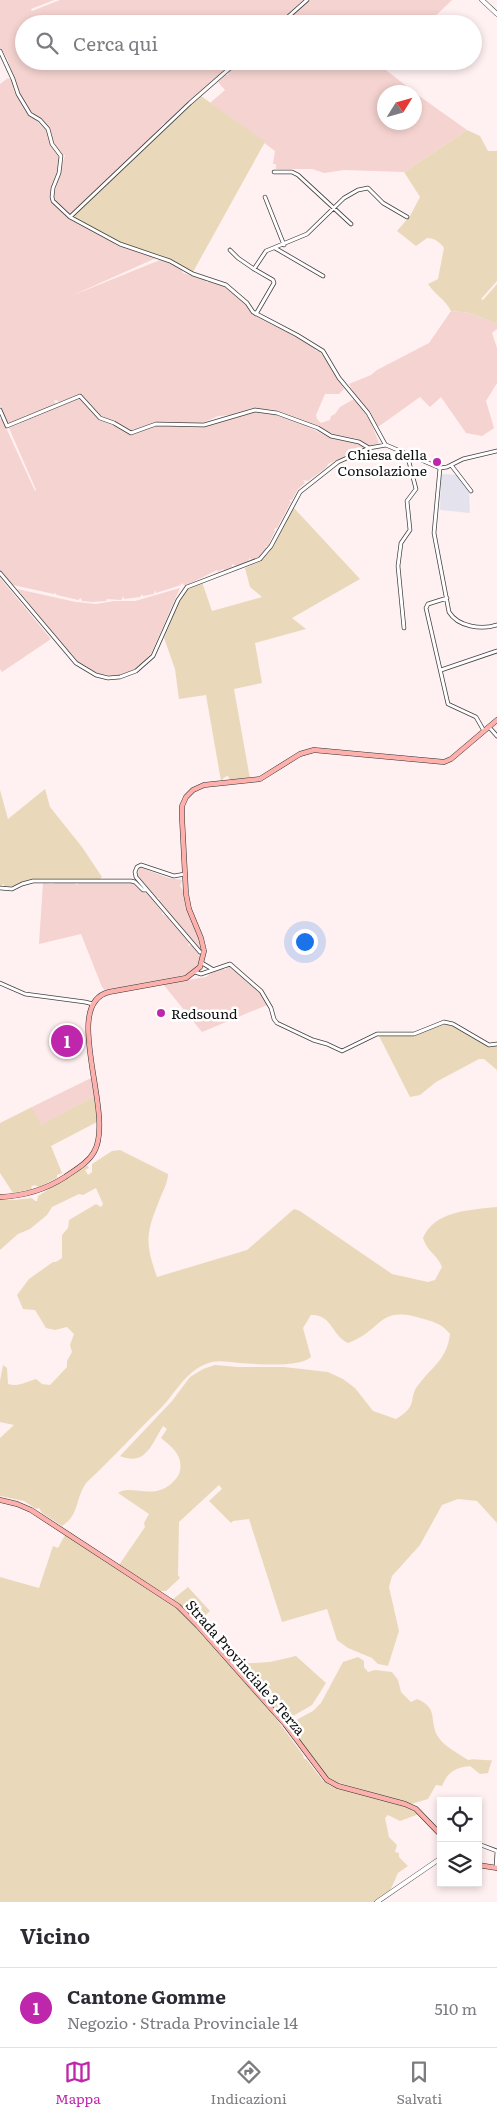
<!DOCTYPE html>
<html lang="it">
<meta charset="utf-8">
<style>
:root{--surface:#fff;--page:#f7f7f7;--text:#2b2b33;--muted:#7c7c81;--line:#e1e1e2;--accent:#be27ac}
body{margin:0;font-family:Literata,serif;background:var(--page);color:var(--text)}
.controls{position:absolute;right:15px;bottom:15px;display:grid;overflow:hidden;border-radius:0px;box-shadow:0 2px 8px #0003}
.controls button{width:45px;height:45px;display:grid;place-items:center;padding:0;border:0;border-bottom:1px solid var(--line);background:var(--surface);color:var(--text);font:25px sans-serif}
.compass{position:absolute;left:377px;top:85px;width:45px;height:45px;border-radius:50%;background:var(--surface);box-shadow:0 2px 8px #0003;rotate:53deg}
.you{position:absolute;left:304px;top:941px;width:18px;height:18px;margin:-12px;border:4px solid #fff;border-radius:50%;background:#1a73e8;box-shadow:0 0 0 8px #1a73e833}
.badge{display:grid;place-items:center;width:32px;height:32px;border-radius:50%;background:var(--accent);color:#fff;font-size:16px;font-weight:700}
.pin{position:absolute;translate:-50% -50%;border:2px solid #fff;box-shadow:0 1px 5px #0006}
.list{margin:0;padding:0;list-style:none}
h2{display:flex;justify-content:space-between;align-items:center;height:65px;margin:0;padding:0 20px;font-size:21px}
h2 small{font-size:16px;font-weight:400;color:var(--muted)}
.list li{display:grid;grid-template-columns:32px 1fr auto;gap:15px;align-items:center;box-sizing:border-box;height:80px;padding:0 20px;border-top:1px solid var(--line)}
.list b{display:block;font-size:19px;white-space:nowrap}
.list p{margin:0;font-size:16px;white-space:nowrap;color:var(--muted)}
.list em{font-size:16px;font-style:normal;color:var(--muted)}
.icon{flex:none;width:28px;height:28px;fill:none;stroke:currentColor;stroke-width:2;stroke-linecap:round;stroke-linejoin:round}
.map{position:relative;flex:none;width:497px;height:1902px;overflow:hidden}
.search{position:absolute;background:var(--surface);box-shadow:0 2px 8px #0003;left:15px;right:15px;top:15px;height:55px;display:flex;align-items:center;gap:12px;box-sizing:border-box;padding:0 18px;border-radius:28px;color:var(--muted);font-size:19px}
.sheet{height:145px;background:var(--surface)}
nav{display:flex;justify-content:space-around;align-items:center;box-sizing:border-box;height:70px;border-top:1px solid var(--line);background:var(--surface);font-size:14px;color:var(--muted)}
nav a{display:grid;justify-items:center;gap:2px}
nav .on{color:var(--accent)}
.map>svg:first-child{display:block}
.industrial{fill:#e4e3ed}
.farmland{fill:#f5d3d0}
.green{fill:#e9d9ba}
.lines{fill:none;stroke-linecap:round;stroke-linejoin:round}
.minor-casing{stroke:#424242;stroke-width:4.5}
.tertiary-casing{stroke:#424242;stroke-width:5}
.secondary-casing{stroke:#313131;stroke-width:5.5}
.minor{stroke:#fff;stroke-width:3}
.tertiary{stroke:#fff;stroke-width:4}
.secondary{stroke:#feb1ac;stroke-width:4.5}
.poi-dot{fill:#be27ac;stroke:#fff;stroke-width:2}
.labels{text-anchor:middle;dominant-baseline:central;stroke-width:5;stroke-linejoin:round;paint-order:stroke}
.poi-label{font-size:14px;fill:#0f0f0f;stroke:#fff;text-anchor:end}
.street-label{font-size:14px;fill:#0f0f0f;stroke:#fff}
</style>
<div class="map">
<svg width="497" height="1902" viewBox="0 0 497 1902">
<rect width="100%" height="100%" fill="#fff0f1"/>
<path class="industrial" d="M444,474L459,475L463,481L469,492L470,513L440,510L441,475Z"/>
<path class="farmland" d="M0,0H54L31,9L32,11L60,0H303L277,24H24V61H236L178,111L170,122L163,124L148,142L70,214L53,198L65,155H62L59,151L54,145L51,132L41,119L30,111L18,91L7,58L0,47Z
M308,0H452L427,24H281Z
M240,61H388L382,67L414,92H384V122H414L415,93L467,130L404,172L344,170L324,173L312,169H276V164H273L275,151L210,103L225,90L218,82L226,75H228L229,71Z
M8,78L12,80L14,91L26,111L47,131L51,144L60,156L58,173L50,193L53,203L70,219L106,238L118,246L156,258L71,296L160,260L170,263L181,269L183,273L206,280L207,283L209,281L225,287L247,304L253,314L315,347L316,351H319L331,365L330,367L344,389L339,394H325L316,415L317,419L321,423L330,420L331,416L335,414L340,407L354,399L370,420L379,443L370,446L358,439L333,434L319,426L276,410L252,408L231,415L218,416L200,424L157,422L130,431L98,414L80,394L59,402L56,400L54,401L56,404L28,416L26,414V416L8,424L0,405V84Z
M451,311L470,313L497,324V329L492,333L497,348V383L486,401L494,428L482,436L466,433L441,397L430,407L420,397L378,427L370,412L355,395L349,384L371,375L377,370L429,343Z
M80,398L99,420L115,426L131,435L157,425L206,426L252,412H263L276,415L306,426L329,437L356,443L365,448L328,464L327,467L308,481L303,480L305,483L298,489L292,500H289L291,502L277,528L274,529L275,531L268,546H265L267,549L258,558L251,560L250,558L248,561L236,566L232,564V567L225,570L223,569L218,572L217,570L185,586L182,583L181,585L156,593L155,590L154,594L143,596L142,594L140,597L124,599V596L121,600L107,599L106,601L92,602L82,601L81,598L78,600L57,595L55,593L54,594L13,585L0,570V419H2L35,491L36,490L9,428Z
M0,578L51,639L2,672L0,669Z
M180,588L150,656L148,655L149,658L140,667L130,673L114,676L95,673L77,662L17,589L76,602L96,604L114,601H135Z
M139,867L169,878L182,880L180,886L183,890L186,907L202,947V953L158,900L160,898H156L138,876Z
M55,882H75L77,885L79,882L135,883V885L142,892L147,893L162,912V914L166,916L189,943L188,946L191,945L202,958L200,962L194,970L185,975L105,990L102,987L81,934L39,944L43,883L53,884Z
M228,966L232,967L257,989L267,1005L202,1032L163,984L206,977L213,971L223,968L225,970Z
M91,1078L94,1096L40,1126L32,1107Z"/>
<path class="green" d="M201,96L265,142L193,272L187,270L186,267L185,268L121,243L72,217Z
M467,130L480,136L488,151H497V281L481,299L483,300L497,284V324L470,313L451,311C446,300 435,295 428,284L438,279L444,248C440,242 434,238 427,238L416,246L397,231L410,216L420,197L404,172Z
M293,507L360,579L292,618L306,629L255,643L262,683L234,689L250,779L231,781L228,776L225,777L221,781L206,695L179,699L175,669L164,638L181,597L189,588L202,582L212,611L262,597L250,587L245,568L257,563L269,553Z
M45,789L50,807L82,847L102,877L100,879H31C20,882 15,888 4,887V884L0,886V790L8,819Z
M449,1024L489,1046L497,1045V1070L484,1059H479L436,1082L420,1095L410,1097L379,1036H414L440,1025Z
M94,1096L97,1122L51,1146L62,1173L57,1175V1178L39,1187L34,1185L31,1187L32,1189L13,1193L0,1173V1123L32,1107L41,1125Z
M120,1150L168,1174C168,1184 161,1194 158,1204C145,1235 146,1245 157,1277L247,1250L294,1209L300,1211L392,1274L428,1282L435,1280L442,1267C438,1255 427,1252 423,1238C435,1210 471,1210 497,1207V1523L477,1501L458,1499L442,1505L420,1545L392,1576L389,1587L399,1631L388,1666L378,1664L372,1658L348,1648L337,1640L327,1609L282,1622L249,1519L233,1521L231,1523L209,1501L222,1489L219,1485L179,1522L178,1575L180,1578L166,1591H158L119,1565L145,1527L144,1523L149,1514L118,1493C131,1484 152,1500 171,1484C175,1480 179,1476 180,1471C183,1455 172,1447 161,1438L167,1429L163,1426C152,1443 146,1467 120,1456L172,1401L190,1377L203,1369L215,1365L238,1367H284L328,1372L343,1379L355,1388L373,1411L396,1419C420,1405 407,1398 419,1384C433,1366 447,1359 450,1334C443,1325 435,1322 424,1319C377,1304 384,1330 348,1343C332,1336 332,1314 311,1315L303,1328L311,1357C299,1368 256,1364 240,1363C229,1362 216,1359 206,1364C184,1373 176,1393 160,1409C135,1433 112,1459 87,1482C75,1497 80,1515 62,1526L42,1513L39,1508L36,1509L24,1501L0,1496V1438L14,1425L0,1422V1381L3,1365L7,1368L8,1384C19,1387 25,1382 36,1379L42,1384L50,1385L67,1367V1361L72,1352L70,1345L74,1334L67,1327L55,1330L46,1328L35,1310L23,1309L17,1295L29,1279L53,1262H56L62,1258V1235L68,1228L69,1220L96,1204L101,1207L103,1204L96,1188L83,1195L79,1194L52,1207L47,1215L30,1229L18,1234L0,1250V1199L14,1200L32,1198L35,1201H37L38,1196L87,1165L89,1168L85,1170L88,1175L92,1172V1164L112,1151Z
M65,1535L177,1608L189,1620L272,1713L303,1755L304,1759H306L324,1782L331,1786L403,1806L419,1814L400,1821L388,1815L385,1818L389,1837L397,1845L395,1852L399,1853V1857L408,1866L398,1873L389,1893L374,1902H0V1577L39,1588L53,1546L58,1548Z
M188,1587L210,1611L198,1622L172,1600Z
M296,1656L326,1683L312,1705L286,1720L279,1716L236,1665V1664L270,1662Z
M358,1657L364,1661V1667L368,1672L375,1670L392,1672L398,1680L401,1692L411,1702L417,1699C440,1708 428,1723 439,1738C445,1747 458,1753 468,1760C475,1758 483,1761 492,1760L488,1773L480,1774L470,1766C454,1768 448,1772 442,1786L436,1785L428,1799L411,1804L333,1781L325,1774L287,1725L313,1711L321,1703L343,1662Z"/>
<g class="lines">
<g class="minor-casing">
<path id="minor" d="M280,24L307,0
M0,51L13,79L18,94L30,114L40,120L48,129L52,144L61,156L59,173L53,188L52,197L53,201L70,217L120,244L170,261L193,274L226,285L247,303L253,312L297,335L323,351L339,378L368,413L385,444
M274,172H292L298,175L351,224
M265,197L284,245
M70,217L190,103L238,61
M275,248L323,276
M230,250L238,258L254,269
M256,314L274,283L273,280L254,269L266,251L307,234L344,198L358,190L368,188L383,203L407,217
M0,410L7,426L80,396L100,418L114,423L131,433L156,424L204,425L255,410L277,413L318,428L331,436L359,442L369,448
M451,465L471,491
M440,468L434,533L449,612C458,627 482,630 497,625
M440,468L447,467L463,459L497,451
M0,573L76,663L96,675L108,678L120,677L136,671L153,656L178,600L187,587L260,559L271,546L300,492L338,462L369,448L386,445L440,468
M447,598L428,604L426,608L448,704L476,717L484,731
M404,628L398,566L401,543L410,530L407,501L416,489L407,454
M441,670L497,651
M489,727L497,736
M185,874L174,876L141,865L137,867L135,872L136,877L200,952
M0,888L12,889L22,884L33,881H131L135,882L143,890H147
M202,963L212,969
M195,972L201,974L230,964L261,991L271,1008L274,1019L277,1023L313,1040L327,1044L342,1051L377,1034H414L444,1022L453,1024L489,1045L497,1044
M0,983L25,994L85,1002L93,1004
M481,1845L497,1851L496,1868"/>
</g>
<g class="tertiary-casing">
<path id="tertiary" d="M482,0L497,14
M377,1902L441,1858"/>
</g>
<g class="secondary-casing">
<path id="secondary" d="M0,1197C24,1196 45,1190 65,1177C75,1170 88,1163 94,1152C116,1115 60,1004 109,992L186,978L200,967L204,951L201,938L189,909L186,894L182,818V806L186,797L193,790L204,785L260,779L300,754L314,750L444,762L451,759L497,720
M0,1500L17,1504L31,1510L178,1606L198,1626L285,1724L327,1780L338,1786L405,1804L416,1809L441,1835
M478,1865L497,1868"/>
</g>
<use href="#minor" class="minor"/>
<use href="#tertiary" class="tertiary"/>
<use href="#secondary" class="secondary"/>
</g>
<g class="poi-dot">
<circle cx="437" cy="462" r="5"/>
<circle cx="161" cy="1013" r="5"/>
</g>
<g class="labels">
<g class="poi-label">
<text x="427" y="454">Chiesa della<tspan x="427" dy="16">Consolazione</tspan></text>
<text x="171" y="1013" text-anchor="start">Redsound</text>
</g>
<g class="street-label">
<text transform="translate(246 1667) rotate(49)">Strada Provinciale 3 Terza</text>
</g>
</g>
</svg>
<div class="controls">
<button><svg class="icon" aria-label="locate" viewBox="0 0 24 24"><circle cx="12" cy="12" r="6"/><path d="M12 2v4M12 18v4M2 12h4M18 12h4"/></svg></button>
<button><svg class="icon" aria-label="layers" viewBox="0 0 24 24"><path d="M12 4l9 5-9 5-9-5zM3 14l9 5 9-5"/></svg></button>
</div>
<svg class="compass" viewBox="-18 -18 36 36"><path d="M0-13l5 13h-10z" fill="#e53935"/><path d="M0 13l5-13h-10z" fill="#7c7c81"/></svg>
<div class="you"></div>
<div class="pin badge" style="left:67px;top:1041px">1</div>
<div class="search"><svg class="icon" aria-label="search" viewBox="0 0 24 24"><circle cx="10" cy="10" r="6"/><path d="M15 15l6 6"/></svg>Cerca qui</div>
</div>
<section class="sheet">
<h2>Vicino<small></small></h2>
<ul class="list">
<li><span class="badge">1</span><div><b>Cantone Gomme</b><p>Negozio · Strada Provinciale 14</p></div><em>510 m</em></li>
</ul>
</section>
<nav>
<a class="on"><svg class="icon" aria-label="map" viewBox="0 0 24 24"><path d="M3 6l6-2 6 2 6-2v14l-6 2-6-2-6 2zM9 4v14M15 6v14"/></svg>Mappa</a>
<a><svg class="icon" aria-label="directions" viewBox="0 0 24 24"><path d="M12 3l9 9-9 9-9-9zM9 14v-3h6M13 9l2 2-2 2"/></svg>Indicazioni</a>
<a><svg class="icon" aria-label="saved" viewBox="0 0 24 24"><path d="M7 4h10v16l-5-4-5 4z"/></svg>Salvati</a>
</nav>
